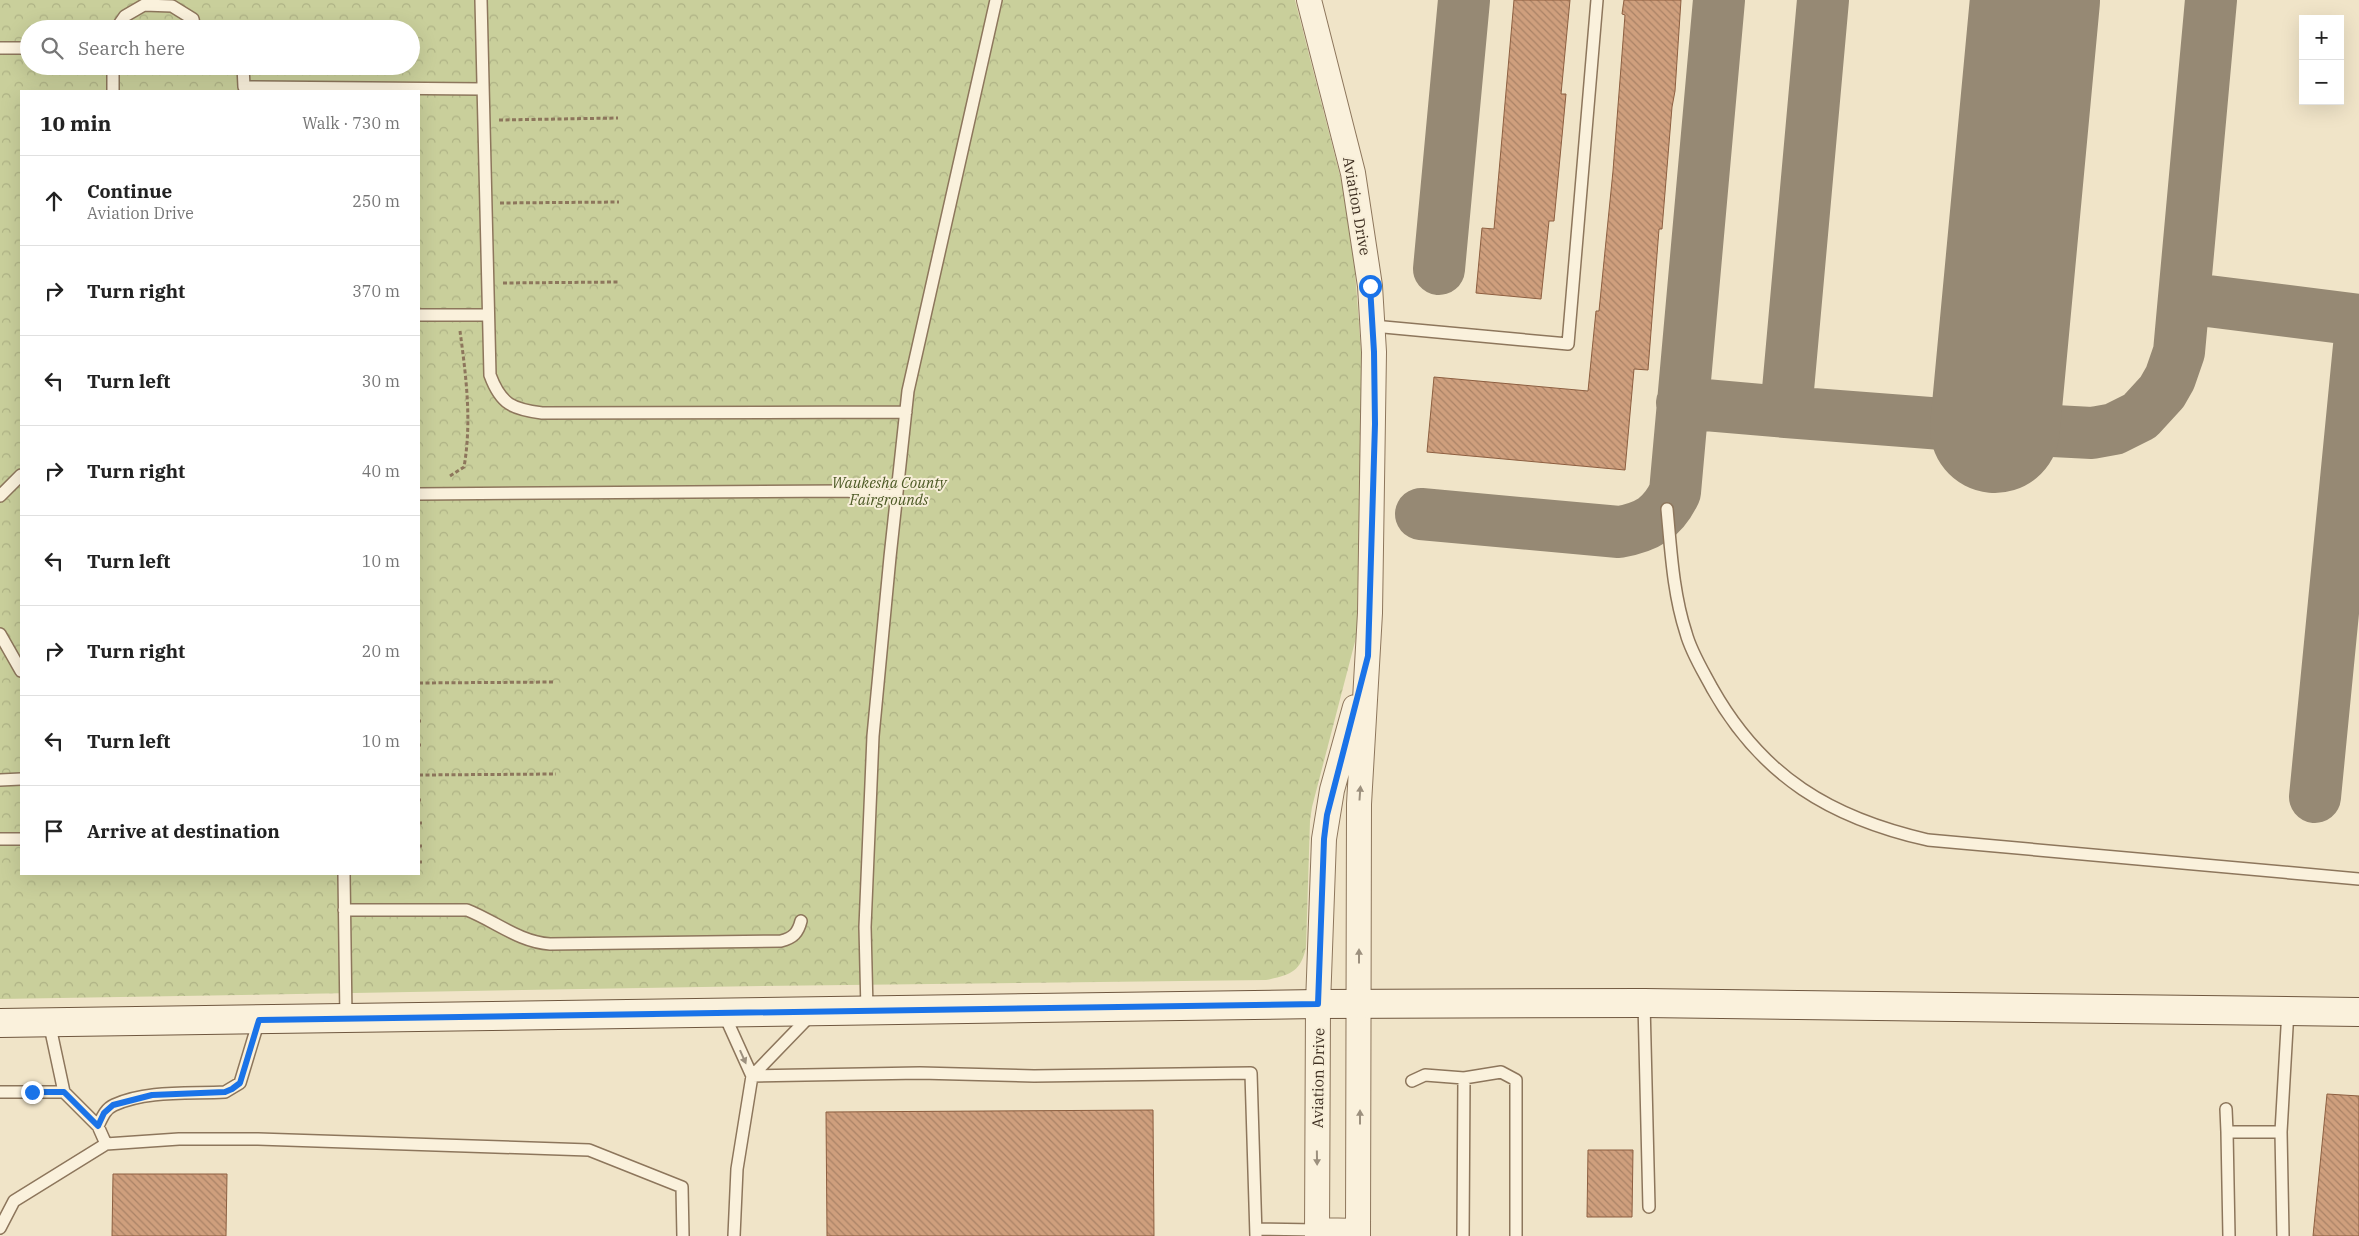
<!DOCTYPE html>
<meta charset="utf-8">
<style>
:root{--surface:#fff;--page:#f2f2f2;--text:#222;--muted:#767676;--line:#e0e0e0}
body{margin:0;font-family:"IBM Plex Serif",serif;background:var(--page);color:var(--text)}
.controls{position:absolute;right:15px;top:15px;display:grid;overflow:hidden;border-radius:0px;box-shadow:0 5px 20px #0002}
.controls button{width:45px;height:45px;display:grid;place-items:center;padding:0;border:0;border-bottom:1px solid var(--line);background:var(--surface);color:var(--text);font:25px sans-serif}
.stop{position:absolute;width:15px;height:15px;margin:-11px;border:4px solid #1a73e8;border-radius:50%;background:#fff}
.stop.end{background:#1a73e8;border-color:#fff;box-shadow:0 1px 5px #0008}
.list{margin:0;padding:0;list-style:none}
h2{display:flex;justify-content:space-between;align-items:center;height:65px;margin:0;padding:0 20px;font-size:21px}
h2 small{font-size:16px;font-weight:400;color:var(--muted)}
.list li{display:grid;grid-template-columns:32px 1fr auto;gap:15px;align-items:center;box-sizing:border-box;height:90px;padding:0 20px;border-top:1px solid var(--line)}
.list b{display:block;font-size:19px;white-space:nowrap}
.list p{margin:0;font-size:16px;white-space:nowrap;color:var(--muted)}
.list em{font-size:16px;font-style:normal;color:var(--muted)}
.icon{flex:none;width:28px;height:28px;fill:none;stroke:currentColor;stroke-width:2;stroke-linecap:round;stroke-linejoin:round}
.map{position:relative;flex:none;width:2359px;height:1236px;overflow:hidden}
.search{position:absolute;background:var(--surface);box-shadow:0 5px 20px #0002;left:20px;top:20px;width:400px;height:55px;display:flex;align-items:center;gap:12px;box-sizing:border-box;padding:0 18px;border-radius:28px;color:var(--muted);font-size:19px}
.panel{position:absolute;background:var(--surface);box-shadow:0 5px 20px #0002;left:20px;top:90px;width:400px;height:785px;border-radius:0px}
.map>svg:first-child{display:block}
.park{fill:url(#park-crowns);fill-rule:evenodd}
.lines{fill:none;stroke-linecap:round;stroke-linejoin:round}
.taxiway{stroke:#968974;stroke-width:52}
.runway{stroke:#968974;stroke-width:130}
.building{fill:url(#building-back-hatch);stroke:#8d5f41}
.lane-casing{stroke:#8d765c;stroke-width:14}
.street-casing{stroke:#8d765c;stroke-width:26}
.secondary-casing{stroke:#6f573f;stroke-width:30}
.path{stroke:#8d765c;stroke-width:3;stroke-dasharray:4 2.5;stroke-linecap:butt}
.lane{stroke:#faf1dc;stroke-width:11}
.street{stroke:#faf1dc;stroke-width:24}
.secondary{stroke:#faf1dc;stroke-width:28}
.oneway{fill:#9c907e}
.route{stroke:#1a73e8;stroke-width:6}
.labels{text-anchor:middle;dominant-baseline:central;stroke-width:4;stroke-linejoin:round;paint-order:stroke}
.street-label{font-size:15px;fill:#3d2e20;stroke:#f7eed8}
.park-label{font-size:15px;font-style:italic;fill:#4d5a26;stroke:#f7eed8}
</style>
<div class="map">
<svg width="2359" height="1236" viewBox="0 0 2359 1236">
<defs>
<pattern id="park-crowns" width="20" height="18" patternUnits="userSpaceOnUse" patternTransform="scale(1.25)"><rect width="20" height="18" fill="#c9cf9b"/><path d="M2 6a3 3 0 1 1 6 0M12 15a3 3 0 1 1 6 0" fill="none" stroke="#aeb285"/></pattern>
<pattern id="building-back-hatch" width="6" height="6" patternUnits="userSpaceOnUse" patternTransform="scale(1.25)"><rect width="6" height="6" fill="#cf9f7d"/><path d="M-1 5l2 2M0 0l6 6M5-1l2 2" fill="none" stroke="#a98266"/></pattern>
</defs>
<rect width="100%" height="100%" fill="#f0e4c8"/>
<path class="park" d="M0,0H1295L1345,195L1354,258L1362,363L1357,634L1312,807L1310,821L1306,947C1301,972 1290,975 1266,980L762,986L0,999ZM29,29H411V66H29ZM21,91H419V874H21Z"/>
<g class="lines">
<path class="taxiway" d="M1823,0L1786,412L1995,428L2092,433L2114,429L2140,416L2162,392L2170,378L2179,352L2211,0
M1439,269L1464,0
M2184,298L2359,320
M1682,403L1786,412
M1421,514L1619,532C1647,527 1663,518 1675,492L1719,0
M2315,797L2359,346"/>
<path class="runway" d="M1995,428L2035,0"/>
</g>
<path class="building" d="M1514,0H1570L1561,94H1566L1554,221H1549L1541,299L1476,293L1482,228L1494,229Z
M1624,0H1681L1675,91L1672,107L1662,229H1659L1648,370L1634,369L1625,470L1427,452L1434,377L1588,391L1596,311H1599L1613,171L1625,15L1622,14Z
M2327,1094L2359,1096V1236H2313Z
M1153,1110L1154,1236H827L826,1112Z
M1588,1150H1633L1632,1217H1587Z
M113,1174H227L226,1236H112Z"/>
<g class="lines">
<g class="lane-casing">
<path id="lane" d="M481,0L490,375C501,405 513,409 542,413L906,412
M116,29L125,16L144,5L172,6L193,19L195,29
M0,48H29
M113,66V91
M243,66L244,87L482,89
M419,315H487
M1373,326L1568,344L1597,0
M419,494L846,491L897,496
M0,496L21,475
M1667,509C1671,551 1673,593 1686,633C1691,652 1703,671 1712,688C1762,777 1831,818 1928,840L2359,879
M0,634L21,671
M0,780L21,779
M0,839H21
M344,874L346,1018
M344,910H467C495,921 519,942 550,944L781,941C793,938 798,933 801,921
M1644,1003L1649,1207
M867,1010L865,927L873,736L890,557L908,391L996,0
M724,1014L752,1076L812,1014
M1412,1081L1425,1075L1464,1078L1501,1072L1516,1080V1236
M0,1092H64
M2226,1109L2227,1132
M98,1126C102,1118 105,1109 114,1105C147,1090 189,1094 225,1092L240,1083L259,1020
M106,1144L179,1139H258L589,1150L682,1187L683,1236
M0,1228L14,1201L106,1144L98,1126L64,1092L49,1022
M1256,1229L1317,1230
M734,1236L737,1169L752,1076L920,1073L1034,1076L1251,1073L1256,1236
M1463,1236L1464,1078
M2229,1236L2227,1132H2281
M2283,1236L2281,1132L2288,1010"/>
</g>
<g class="street-casing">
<path id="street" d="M1309,0L1353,173L1370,286L1374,352L1370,613L1359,804L1358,1236
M1317,1230L1358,1231
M1317,1236L1318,1004L1324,839L1332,790L1355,707"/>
</g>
<g class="secondary-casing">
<path id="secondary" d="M0,1023L1318,1004L1644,1003L2359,1012"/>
</g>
<path class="path" d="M499,120L618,118
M500,203L619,202
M503,283L620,282
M450,476L464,467C472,421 466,376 460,331
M419,683L555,682
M419,721H421
M419,745H421
M419,775L556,774
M419,800H421
M419,823H422
M419,846H422
M419,862H422"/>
<use href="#lane" class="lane"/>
<use href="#street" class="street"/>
<use href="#secondary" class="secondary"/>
</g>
<defs><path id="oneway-solid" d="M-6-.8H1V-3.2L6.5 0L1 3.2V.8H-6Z" transform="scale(1.25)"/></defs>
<g class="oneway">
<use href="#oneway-solid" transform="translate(1360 793) rotate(-86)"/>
<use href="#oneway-solid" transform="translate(1359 956) rotate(-90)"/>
<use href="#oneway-solid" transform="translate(743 1057) rotate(66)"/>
<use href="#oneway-solid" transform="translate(1360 1117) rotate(-90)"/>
<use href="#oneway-solid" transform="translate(1317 1158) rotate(89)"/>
</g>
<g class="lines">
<path class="route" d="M32,1092H64L98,1126L104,1113L113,1105L152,1095L225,1092L232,1089L240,1083L259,1020L1318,1004L1324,839L1327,815L1368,656L1375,424L1374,352L1370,286"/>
</g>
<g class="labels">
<g class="street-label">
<text transform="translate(1357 206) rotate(80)">Aviation Drive</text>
<text transform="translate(1318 1078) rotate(-89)">Aviation Drive</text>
</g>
<g class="park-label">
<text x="889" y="482">Waukesha County<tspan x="889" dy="17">Fairgrounds</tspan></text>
</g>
</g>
</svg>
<div class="controls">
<button>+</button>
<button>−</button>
</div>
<div class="stop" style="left:1370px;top:286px"></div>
<div class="stop end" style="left:32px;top:1092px"></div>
<div class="search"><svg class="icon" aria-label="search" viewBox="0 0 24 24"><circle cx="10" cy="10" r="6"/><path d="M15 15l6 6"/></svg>Search here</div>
<section class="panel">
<h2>10 min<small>Walk · 730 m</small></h2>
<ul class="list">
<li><svg class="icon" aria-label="ahead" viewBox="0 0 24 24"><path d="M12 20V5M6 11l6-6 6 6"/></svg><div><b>Continue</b><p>Aviation Drive</p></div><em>250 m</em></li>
<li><svg class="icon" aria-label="right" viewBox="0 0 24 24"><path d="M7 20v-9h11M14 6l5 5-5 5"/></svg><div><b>Turn right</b></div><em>370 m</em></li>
<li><svg class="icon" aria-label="left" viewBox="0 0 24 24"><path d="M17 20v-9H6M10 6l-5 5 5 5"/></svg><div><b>Turn left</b></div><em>30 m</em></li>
<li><svg class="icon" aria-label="right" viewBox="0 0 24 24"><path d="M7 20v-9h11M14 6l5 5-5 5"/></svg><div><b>Turn right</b></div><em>40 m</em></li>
<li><svg class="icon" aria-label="left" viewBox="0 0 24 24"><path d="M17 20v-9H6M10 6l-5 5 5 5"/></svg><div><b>Turn left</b></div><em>10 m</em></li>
<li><svg class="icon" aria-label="right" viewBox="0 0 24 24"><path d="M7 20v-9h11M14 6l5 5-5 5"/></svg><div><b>Turn right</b></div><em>20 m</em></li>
<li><svg class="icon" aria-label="left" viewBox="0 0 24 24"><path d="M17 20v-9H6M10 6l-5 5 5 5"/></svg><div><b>Turn left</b></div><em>10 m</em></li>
<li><svg class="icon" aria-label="arrive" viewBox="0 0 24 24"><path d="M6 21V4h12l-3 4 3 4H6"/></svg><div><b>Arrive at destination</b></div></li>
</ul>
</section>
</div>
